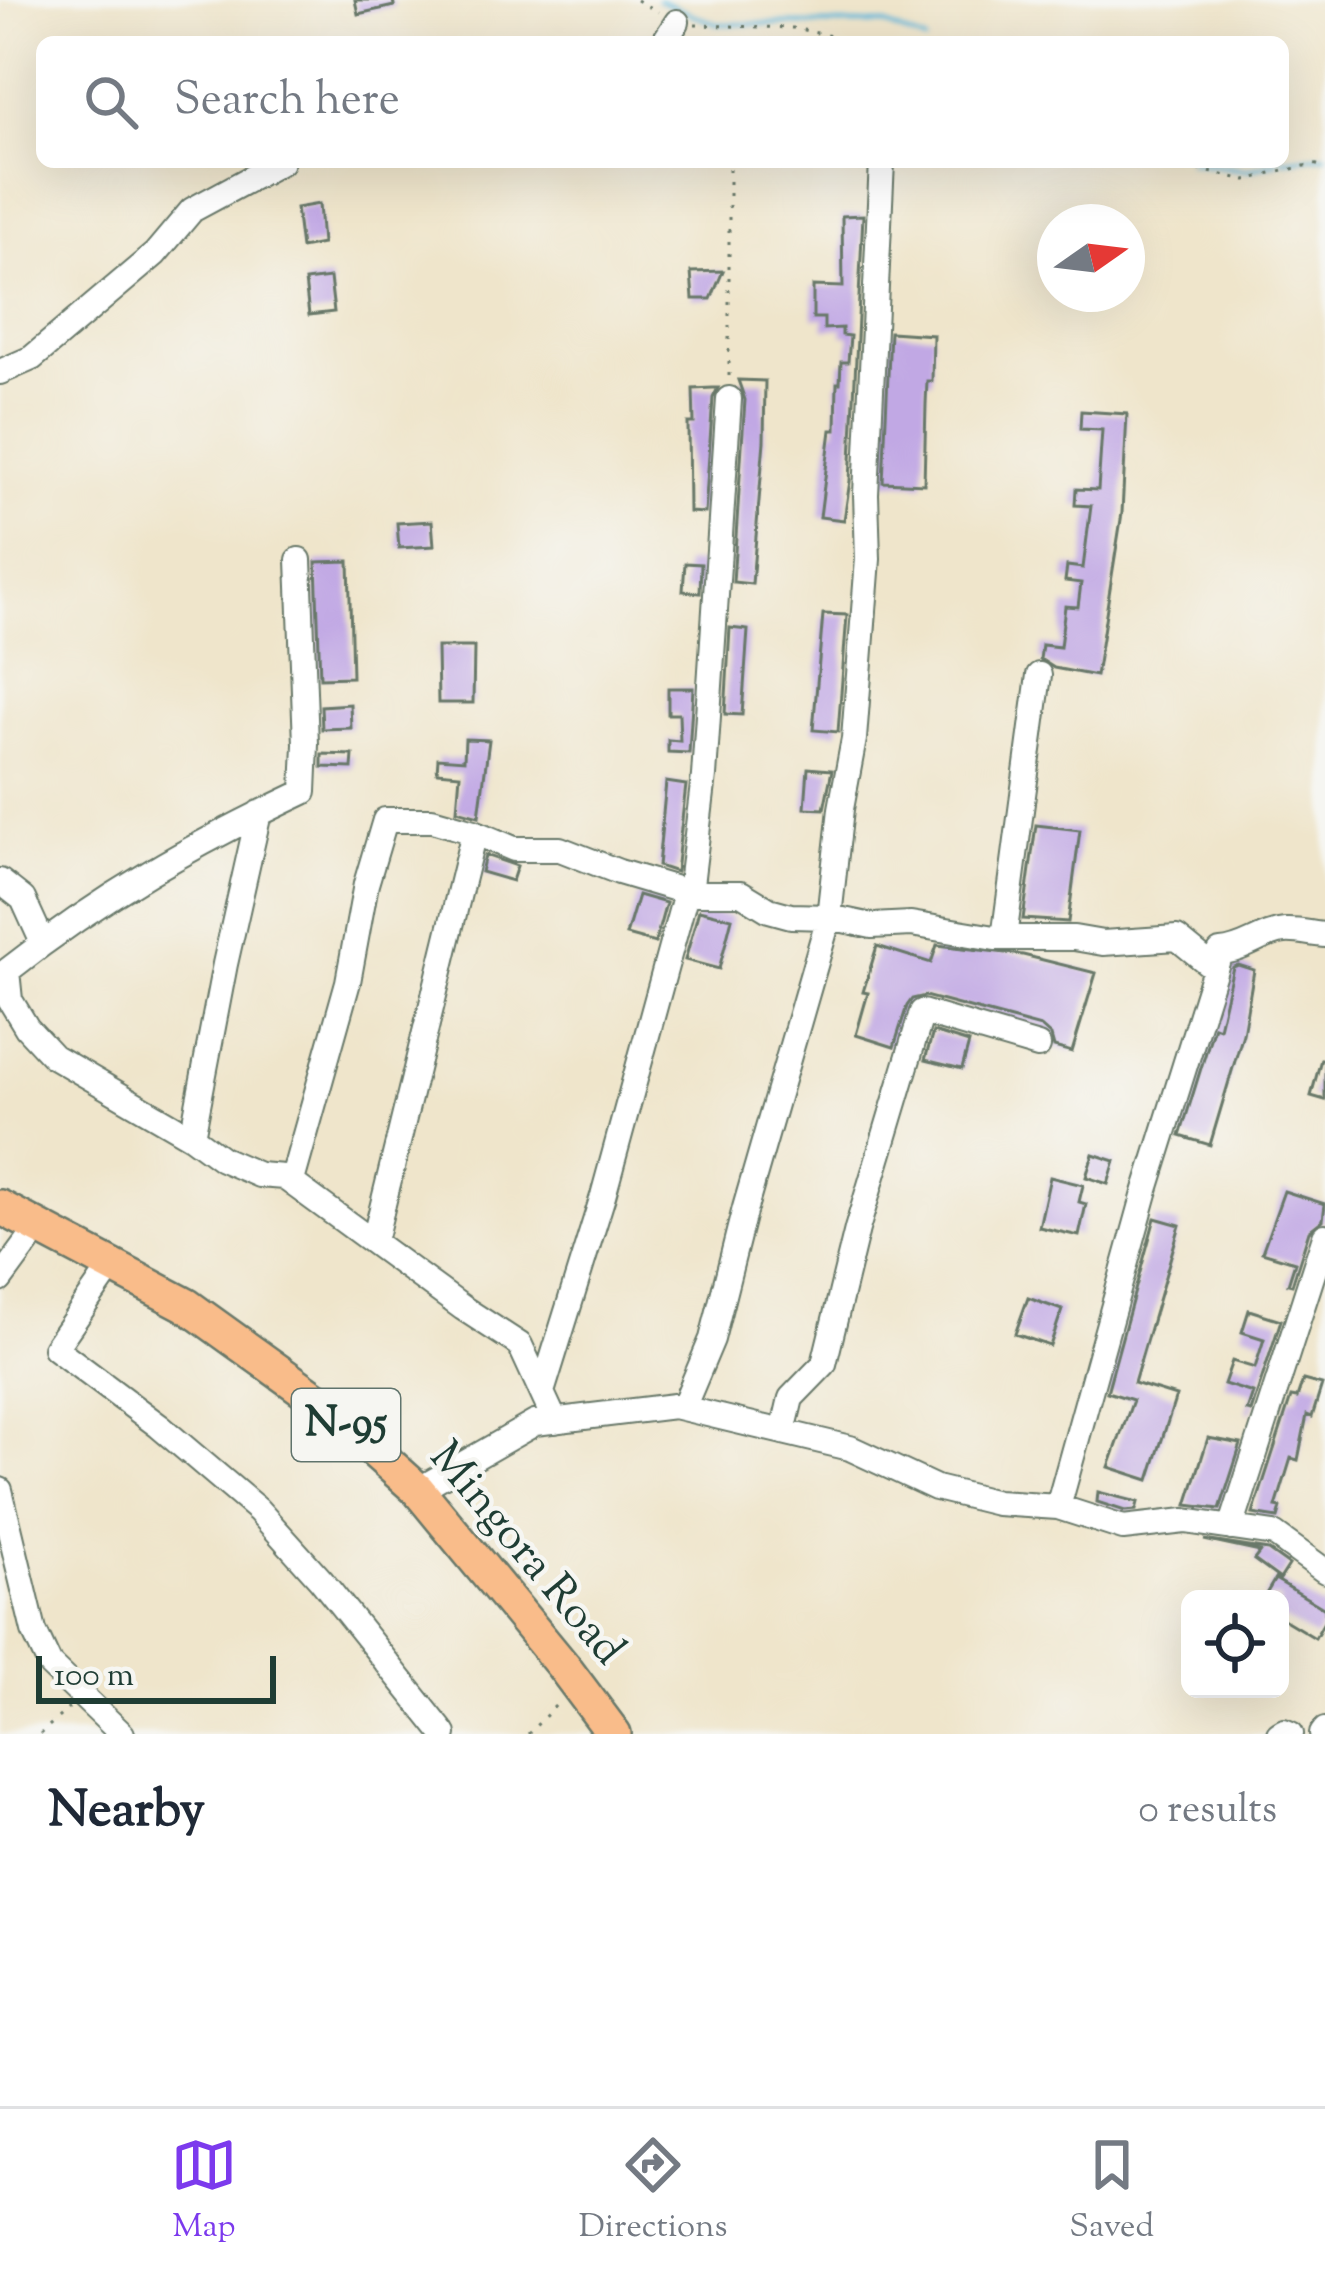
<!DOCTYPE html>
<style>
:root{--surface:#fff;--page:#f6f6f7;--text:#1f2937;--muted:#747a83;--line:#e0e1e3;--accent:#7c3aed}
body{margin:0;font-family:"Sorts Mill Goudy",serif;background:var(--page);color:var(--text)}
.controls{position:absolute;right:36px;bottom:36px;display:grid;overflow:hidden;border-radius:18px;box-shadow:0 12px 48px #0002}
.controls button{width:108px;height:108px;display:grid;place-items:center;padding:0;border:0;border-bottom:3px solid var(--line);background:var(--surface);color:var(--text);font:60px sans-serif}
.compass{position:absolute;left:1037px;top:204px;width:108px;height:108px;border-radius:50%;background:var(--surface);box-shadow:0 12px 48px #0002;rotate:76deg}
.scale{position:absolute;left:36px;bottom:30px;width:240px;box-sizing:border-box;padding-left:12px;border:6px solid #1f3d34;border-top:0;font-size:33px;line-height:42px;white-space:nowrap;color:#1f3d34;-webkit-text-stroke:9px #f6f6f2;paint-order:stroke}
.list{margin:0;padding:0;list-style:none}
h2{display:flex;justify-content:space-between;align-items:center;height:156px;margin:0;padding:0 48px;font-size:51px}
h2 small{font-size:39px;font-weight:400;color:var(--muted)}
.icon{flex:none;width:66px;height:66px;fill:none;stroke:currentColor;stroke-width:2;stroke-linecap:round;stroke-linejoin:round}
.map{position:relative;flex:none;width:1325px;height:1734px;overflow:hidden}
.search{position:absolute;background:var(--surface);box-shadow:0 12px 48px #0002;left:36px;right:36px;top:36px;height:132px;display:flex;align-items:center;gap:30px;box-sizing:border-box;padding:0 42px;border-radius:18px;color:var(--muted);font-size:45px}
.sheet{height:372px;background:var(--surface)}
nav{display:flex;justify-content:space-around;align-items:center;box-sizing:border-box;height:168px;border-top:3px solid var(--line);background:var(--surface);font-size:33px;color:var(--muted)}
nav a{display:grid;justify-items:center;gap:6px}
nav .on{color:var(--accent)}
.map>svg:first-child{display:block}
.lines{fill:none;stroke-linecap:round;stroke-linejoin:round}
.stream{stroke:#5ebadc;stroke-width:4.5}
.building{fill:#c1a8e4}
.minor-casing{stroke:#687869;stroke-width:28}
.highway-casing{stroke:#687869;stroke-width:38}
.path{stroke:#687869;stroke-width:3;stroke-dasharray:3 9;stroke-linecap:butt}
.minor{stroke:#fff;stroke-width:24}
.highway{stroke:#f9bc8a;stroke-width:33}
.labels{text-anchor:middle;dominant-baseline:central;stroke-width:9;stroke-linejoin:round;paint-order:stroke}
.shield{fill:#f6f6f2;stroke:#60746d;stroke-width:3}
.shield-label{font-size:42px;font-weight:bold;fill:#1f3d34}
.street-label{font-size:45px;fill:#1f3d34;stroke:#f6f6f2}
</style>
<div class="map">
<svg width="1325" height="1734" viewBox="0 0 1325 1734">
<rect width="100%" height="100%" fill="#f6f6f2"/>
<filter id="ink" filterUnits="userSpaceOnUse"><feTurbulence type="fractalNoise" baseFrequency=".00833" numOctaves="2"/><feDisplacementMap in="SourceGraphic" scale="24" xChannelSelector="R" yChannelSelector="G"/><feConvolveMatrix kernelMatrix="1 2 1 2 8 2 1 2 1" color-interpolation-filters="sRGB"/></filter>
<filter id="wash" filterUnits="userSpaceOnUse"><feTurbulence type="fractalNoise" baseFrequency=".004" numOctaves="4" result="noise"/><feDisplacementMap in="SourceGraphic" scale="48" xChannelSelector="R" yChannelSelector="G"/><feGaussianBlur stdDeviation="2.7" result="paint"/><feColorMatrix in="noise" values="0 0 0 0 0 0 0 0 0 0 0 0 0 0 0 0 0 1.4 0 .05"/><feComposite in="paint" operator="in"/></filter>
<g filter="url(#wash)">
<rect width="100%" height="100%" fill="#efe5cb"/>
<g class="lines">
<path class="stream" d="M658,0L716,24H884L926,42
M1283,160L1325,155
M1190,162L1247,170L1277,162"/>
</g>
<g id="blocks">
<path class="building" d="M355,0H393L394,6L358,14Z
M319,204L322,244L301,248L296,208Z
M863,215L850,481L844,520L820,517L831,430H836L837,383H840L841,362H848L850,336L842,335V328L824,329V318H813V286L843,287L842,216Z
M723,271L711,299H693L691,272Z
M330,278L334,312L309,315L305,281Z
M890,332L933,335L932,381H927L926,404L924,484L883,482Z
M738,380L765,381L764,441L752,584L733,582L745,400Z
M713,388H718L713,398L705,513L689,512L688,423H694L693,389Z
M1081,411L1127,414L1122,513L1096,676L1054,668L1040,659L1042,645L1060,647L1065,606L1078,607L1081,583L1065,581L1067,566L1083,568L1091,506L1075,505L1076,489L1098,490L1102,430L1080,429Z
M432,521L434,546L399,548L397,523Z
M349,561L352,677L320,678L316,562Z
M685,563L701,564L700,593L683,591Z
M823,614L847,615L838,732L813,730Z
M730,628L748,630L742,715L725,714Z
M437,647H474L473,703H438Z
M668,688H693L689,753L668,752V740L680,741L679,714H668Z
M350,704L351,728L322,729L321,706Z
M465,739L489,740L479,816L457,810L460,774L437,772L438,758L464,760Z
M322,754L353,755L352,768L322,767Z
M808,768L832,770L824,809L805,808Z
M666,782L686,785L676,872L658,866Z
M1036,825L1080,830L1068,922L1023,919Z
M485,855L517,866L512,881L481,872Z
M638,895L666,903L655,943L626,935Z
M699,910L732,918L719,969L685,960Z
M937,945L1023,955L1096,973L1072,1052L1054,1047L1051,1036L1041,1027L925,996L912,999L907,1006L894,1047L856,1035L868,993L863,992L877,946L931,963Z
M1238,965L1254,970L1243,1034L1210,1145L1180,1136L1214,1026L1219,1028L1233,967Z
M933,1032L969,1043L962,1069L925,1060Z
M1321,1059L1325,1060V1100L1311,1096Z
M1093,1154L1115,1161L1108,1184L1086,1177Z
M1050,1177L1083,1185L1079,1202L1086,1204L1079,1236L1039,1227Z
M1284,1191L1325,1204L1323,1220L1309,1231L1292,1285L1288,1284L1295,1262L1262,1252Z
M1155,1218L1180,1225L1134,1383L1176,1396L1149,1480L1109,1467L1133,1400L1107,1392Z
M1028,1298L1062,1310L1050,1346L1015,1334Z
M1249,1310L1281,1320L1251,1412L1247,1411L1253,1393L1224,1384L1232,1361L1255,1368L1264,1339L1242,1332Z
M1303,1380L1322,1385L1312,1417L1307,1415L1298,1460L1291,1458L1276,1507L1281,1508L1278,1518L1253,1514L1291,1397L1297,1398Z
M1208,1438L1241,1444L1220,1509L1187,1505Z
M1098,1492L1138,1502L1136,1510L1125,1511L1097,1502Z
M1204,1540L1268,1550L1289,1565L1280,1579L1254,1560L1260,1552Z
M1275,1579L1325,1609V1620L1315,1638L1280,1617V1599H1263Z"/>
</g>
</g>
<g filter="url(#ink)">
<use href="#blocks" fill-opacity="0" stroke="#687869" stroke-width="3"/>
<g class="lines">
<g class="minor-casing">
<path id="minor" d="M664,42L677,22
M0,372L32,358L155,254L192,210L281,162
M299,560L306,744L304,792C194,844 103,895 7,971L10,1000L27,1028L53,1056L192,1137L222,1159L259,1175L284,1177L463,1308L520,1345L555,1421
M474,832L514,849H560L619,872L690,893H741L769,910L791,916L829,917L872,926L911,924L995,938H1074L1103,943L1177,938L1215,969L1145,1193L1058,1507
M0,881L23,899L43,943
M1004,938L1039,675
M1215,969L1220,952C1244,951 1262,933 1285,931C1298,930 1312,934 1325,935
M192,1137L225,964L259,813
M292,1181L348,982L366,884L385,820H432L474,832L374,1241
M112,1266L55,1348L159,1426L258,1510L321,1580L444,1734
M0,1280L39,1227
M543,1389L603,1196L684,900L690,893L704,776L729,399
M683,1408L712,1339L745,1208L829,917L841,809L854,739L868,559L866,494L882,162
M783,1432L791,1398L824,1364L857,1229L922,1012L1038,1046
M0,1490L34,1631L50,1665L122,1734
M418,1490L535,1423L674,1406L850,1448L936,1488L997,1503L1058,1507L1123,1528L1185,1521L1274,1534L1325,1571
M1231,1528L1325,1236
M1279,1734L1284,1731L1291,1734
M1322,1734L1325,1730"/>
</g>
<g class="highway-casing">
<path id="highway" d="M0,1207L186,1305L314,1397L418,1490L563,1666L614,1734"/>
</g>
<path class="path" d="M637,0L658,12
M695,25L794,28L859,42
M729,42V31
M1163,162L1246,180L1313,164L1325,167
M729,376V162
M40,1734L69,1708
M528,1734L559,1702"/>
<use href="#minor" class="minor"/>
<use href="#highway" class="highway"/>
</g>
</g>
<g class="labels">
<rect class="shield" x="292" y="1389" width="108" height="72" rx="9"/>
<g class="shield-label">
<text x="346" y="1425">N-95</text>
</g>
<g class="street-label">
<text transform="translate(525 1555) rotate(50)">Mingora Road</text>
</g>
</g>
</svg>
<div class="controls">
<button><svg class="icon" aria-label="locate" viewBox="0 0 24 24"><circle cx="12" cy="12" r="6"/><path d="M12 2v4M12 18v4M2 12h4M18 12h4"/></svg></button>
</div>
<svg class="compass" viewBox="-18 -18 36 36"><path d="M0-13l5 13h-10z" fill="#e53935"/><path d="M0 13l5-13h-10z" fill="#747a83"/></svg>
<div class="scale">100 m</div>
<div class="search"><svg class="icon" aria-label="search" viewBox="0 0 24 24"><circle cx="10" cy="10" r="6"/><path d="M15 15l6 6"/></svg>Search here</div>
</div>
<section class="sheet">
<h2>Nearby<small>0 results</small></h2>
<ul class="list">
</ul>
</section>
<nav>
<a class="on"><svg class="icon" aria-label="map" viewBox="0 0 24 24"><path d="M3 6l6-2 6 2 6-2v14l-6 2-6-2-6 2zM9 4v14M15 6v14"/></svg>Map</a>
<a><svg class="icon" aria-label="directions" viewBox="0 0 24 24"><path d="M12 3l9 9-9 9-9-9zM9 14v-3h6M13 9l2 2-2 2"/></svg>Directions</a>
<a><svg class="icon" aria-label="saved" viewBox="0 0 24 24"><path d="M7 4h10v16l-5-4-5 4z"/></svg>Saved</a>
</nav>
